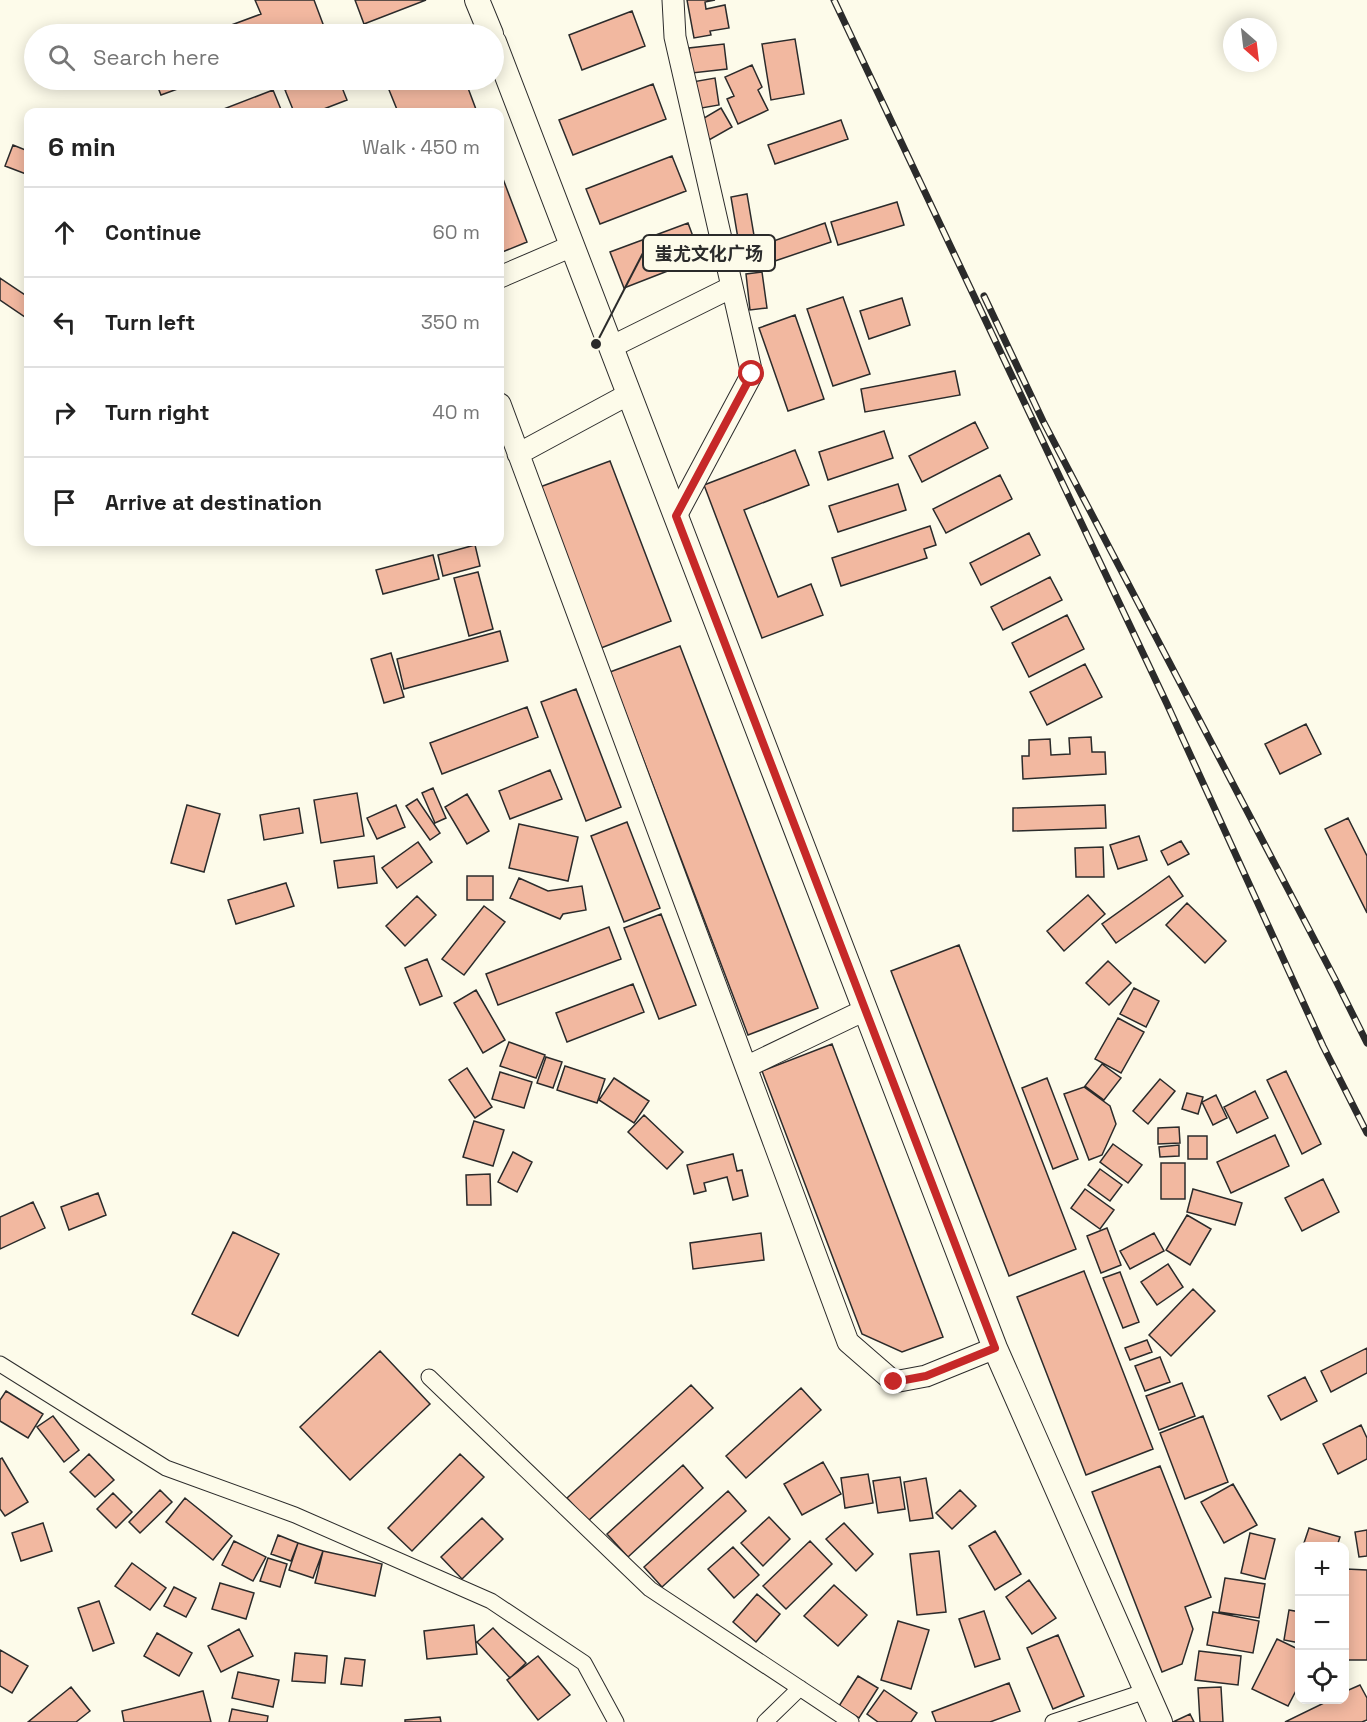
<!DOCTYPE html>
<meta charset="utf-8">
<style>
:root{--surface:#fff;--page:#f6f6f6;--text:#222;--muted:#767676;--line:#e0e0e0}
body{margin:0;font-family:"Space Grotesk","Noto Sans SC",sans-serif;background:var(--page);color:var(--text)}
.controls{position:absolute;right:18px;bottom:18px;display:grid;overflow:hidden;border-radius:12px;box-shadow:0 3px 15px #0003}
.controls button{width:54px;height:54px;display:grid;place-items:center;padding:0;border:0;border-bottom:2px solid var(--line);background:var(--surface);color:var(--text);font:30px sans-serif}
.compass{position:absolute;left:1223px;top:18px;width:54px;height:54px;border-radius:50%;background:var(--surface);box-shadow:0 3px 15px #0003;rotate:152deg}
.stop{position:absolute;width:18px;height:18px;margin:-14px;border:4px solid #c62828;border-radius:50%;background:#fff}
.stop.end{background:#c62828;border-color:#fff;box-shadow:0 2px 6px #0008}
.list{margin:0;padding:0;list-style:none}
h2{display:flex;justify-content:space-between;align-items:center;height:78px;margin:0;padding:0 24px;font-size:26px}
h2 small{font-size:20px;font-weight:400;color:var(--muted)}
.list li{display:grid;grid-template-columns:39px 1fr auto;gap:18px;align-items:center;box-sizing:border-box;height:90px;padding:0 24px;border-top:2px solid var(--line)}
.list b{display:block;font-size:22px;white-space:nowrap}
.list em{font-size:20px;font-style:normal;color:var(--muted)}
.icon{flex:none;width:33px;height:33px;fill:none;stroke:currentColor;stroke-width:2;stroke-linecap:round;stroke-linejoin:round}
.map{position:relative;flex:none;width:1367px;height:1722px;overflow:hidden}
.search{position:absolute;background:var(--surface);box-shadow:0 3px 15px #0003;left:24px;top:24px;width:480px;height:66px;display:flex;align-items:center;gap:15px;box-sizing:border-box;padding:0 21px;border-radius:33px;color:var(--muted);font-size:22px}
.panel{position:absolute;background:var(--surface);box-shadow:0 3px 15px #0003;left:24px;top:108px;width:480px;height:438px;border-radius:12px}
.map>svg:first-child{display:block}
.building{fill:#f2b8a0;stroke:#2b2b2b;stroke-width:1.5}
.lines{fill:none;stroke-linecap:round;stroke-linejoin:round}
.street-casing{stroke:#2b2b2b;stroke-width:17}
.secondary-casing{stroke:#2b2b2b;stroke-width:23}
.primary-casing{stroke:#2b2b2b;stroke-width:26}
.street{stroke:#fdfbea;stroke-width:15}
.secondary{stroke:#fdfbea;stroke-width:21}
.primary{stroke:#fdfbea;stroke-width:24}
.rail-casing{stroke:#2b2b2b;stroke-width:7}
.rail{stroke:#fdfbea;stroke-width:4.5;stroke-dasharray:14;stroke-linecap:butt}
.route{stroke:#c62828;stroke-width:8}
.leader{fill:none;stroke:#2b2b2b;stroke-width:2}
.callout-dot{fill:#2b2b2b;stroke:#fdfbea;stroke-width:2}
.callout{fill:#fdfbea;stroke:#2b2b2b;stroke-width:2}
.callout-label{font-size:18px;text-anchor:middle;font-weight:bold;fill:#2b2b2b}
</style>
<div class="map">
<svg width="1367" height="1722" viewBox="0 0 1367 1722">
<rect width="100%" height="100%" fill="#fdfbea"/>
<path class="building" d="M255,0H314L326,32L320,34H207L261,14Z
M355,0H426L364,24Z
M687,0H715L705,2L706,9L725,5L729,28L710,31L711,35L694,38Z
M632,11L645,46L582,70L569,35Z
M795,39L804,94L771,100L762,44Z
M724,44L727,69L692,73L689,48Z
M752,65L762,87L758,90L768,110L738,124L727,99L734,96L725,77Z
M715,78L719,105L696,109L692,82Z
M155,80H202L161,95Z
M311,80H339L347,100L316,112H294L285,90Z
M385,80H465L477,112H398Z
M653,84L666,119L573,155L559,120Z
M273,90L282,112H216Z
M721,108L732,127L709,140L699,121Z
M841,120L848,139L775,164L768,145Z
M13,145L28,151V167L26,174L5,166Z
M672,156L686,191L600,224L586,189Z
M500,171L527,242L500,253Z
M747,194L759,265L743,268L731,197Z
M897,202L904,225L838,245L831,222Z
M688,223L701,258L624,288L610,252Z
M825,223L831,242L769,263L762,245Z
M762,272L767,308L750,310L746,274Z
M0,278L28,297V319L0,300Z
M843,297L870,374L833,386L807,309Z
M902,298L910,325L869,339L860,311Z
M795,315L824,399L788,411L759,328Z
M955,371L960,395L865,412L861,389Z
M975,422L988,448L922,482L909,456Z
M884,431L893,458L828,480L819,452Z
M795,450L809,485L744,510L778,597L811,584L823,615L762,638L704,485Z
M610,461L671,621L601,648L540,487Z
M1000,475L1012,499L946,533L933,509Z
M898,484L906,510L838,532L829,506Z
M930,526L936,545L924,549L927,558L841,586L832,558Z
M1029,533L1040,555L981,585L970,563Z
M475,545L480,566L443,576L438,555Z
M433,555L439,579L383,594L376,570Z
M478,572L493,629L469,636L454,578Z
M1050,577L1062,600L1003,630L991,607Z
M1067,615L1084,649L1029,677L1012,643Z
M500,631L508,661L404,689L397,659Z
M680,646L818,1008L748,1035L610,672Z
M391,653L404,697L384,703L371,659Z
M1085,664L1102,697L1047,725L1030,692Z
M576,689L621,807L586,821L541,702Z
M527,707L538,737L442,774L430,743Z
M1306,724L1321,754L1280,774L1265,744Z
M1091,737L1092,752H1105L1106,774L1023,779L1022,756H1029V740L1050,739L1051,755L1070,754L1069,738Z
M550,770L562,799L510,819L499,791Z
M433,788L446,818L435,823L422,793Z
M357,793L364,836L321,843L314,800Z
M467,794L489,831L467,844L445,807Z
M417,799L440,833L430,840L406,806Z
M187,805L220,814L204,872L171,863Z
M396,805L405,827L377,839L367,818Z
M1105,805L1106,828L1013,831V808Z
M299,808L303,833L264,840L260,815Z
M1348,818L1367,856V913L1325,829Z
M627,822L660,908L624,922L591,836Z
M519,824L578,837L568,881L509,868Z
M1139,836L1147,860L1118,869L1110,845Z
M1181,841L1189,854L1168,865L1161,851Z
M418,842L432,862L397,888L382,868Z
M1103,847L1104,877H1076L1075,848Z
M374,856L377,883L338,888L334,861Z
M467,876H493V900H467Z
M1169,876L1183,896L1116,943L1102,924Z
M519,878L548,891L582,886L586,910L563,914L560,919L510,898Z
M286,883L294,906L236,924L228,900Z
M1088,895L1105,914L1064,951L1047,931Z
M417,896L436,915L405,946L386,926Z
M1187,903L1226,941L1205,963L1166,925Z
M484,906L505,922L464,975L442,959Z
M661,914L696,1005L659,1019L624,928Z
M609,927L621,959L498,1005L486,974Z
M959,945L1076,1249L1009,1276L891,971Z
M427,959L442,996L420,1005L405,968Z
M1108,961L1131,983L1109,1005L1086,983Z
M633,984L644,1012L567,1042L556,1013Z
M1134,988L1159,1001L1146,1027L1120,1014Z
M476,990L505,1040L483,1053L454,1003Z
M1118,1018L1144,1032L1121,1073L1095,1059Z
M509,1042L545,1055L536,1078L500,1066Z
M832,1044L943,1337L902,1352L862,1334L762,1071Z
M546,1057L562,1062L553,1088L537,1083Z
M1102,1064L1121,1078L1104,1100L1085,1086Z
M565,1066L605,1079L597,1103L557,1090Z
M467,1068L492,1107L475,1118L449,1080Z
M1286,1071L1321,1144L1302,1154L1267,1080Z
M500,1072L532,1082L524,1108L492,1099Z
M614,1078L649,1101L634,1123L599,1100Z
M1047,1078L1078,1159L1053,1169L1022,1088Z
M1160,1079L1175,1091L1148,1124L1133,1111Z
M1084,1087L1110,1106L1116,1124L1102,1155L1089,1160L1064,1094Z
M1255,1091L1268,1118L1237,1133L1224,1107Z
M1187,1093L1203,1097L1198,1114L1182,1109Z
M1216,1095L1227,1118L1213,1125L1202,1102Z
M644,1115L683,1152L667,1169L628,1132Z
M474,1121L504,1130L493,1166L463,1157Z
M1179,1127L1180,1143L1158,1144V1128Z
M1275,1135L1289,1166L1231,1193L1217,1162Z
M1188,1136H1207V1159H1188Z
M1113,1144L1142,1165L1128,1183L1100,1162Z
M1179,1145V1156L1160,1157L1159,1147Z
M513,1152L532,1162L517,1192L498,1182Z
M733,1154L737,1171L742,1170L748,1196L733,1200L727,1177L704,1183L706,1191L694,1194L687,1165Z
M1161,1163H1185V1199H1161Z
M1100,1169L1122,1185L1110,1201L1088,1185Z
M490,1174L491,1205H467L466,1175Z
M1323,1179L1339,1212L1302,1231L1285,1198Z
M1085,1189L1114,1210L1100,1229L1071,1208Z
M1193,1189L1242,1203L1235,1225L1187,1212Z
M98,1193L106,1215L69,1230L61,1207Z
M33,1202L45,1228L0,1249V1217Z
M1187,1215L1211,1229L1190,1265L1166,1250Z
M1107,1228L1121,1265L1101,1273L1087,1236Z
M233,1232L279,1254L238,1336L192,1314Z
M761,1233L764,1260L693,1269L690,1243Z
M1154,1233L1164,1251L1130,1269L1120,1251Z
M1168,1264L1183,1287L1157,1305L1141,1282Z
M1084,1271L1153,1449L1086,1475L1017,1297Z
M1120,1272L1139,1322L1123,1328L1103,1278Z
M1193,1289L1215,1311L1171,1356L1149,1335Z
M1147,1340L1152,1352L1130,1360L1125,1348Z
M1367,1348V1373L1331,1392L1321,1371Z
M380,1351L430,1404L350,1480L300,1427Z
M1160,1357L1170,1382L1145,1391L1135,1366Z
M1305,1377L1317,1401L1281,1420L1268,1396Z
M1182,1383L1195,1416L1159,1430L1146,1396Z
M691,1385L713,1408L588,1521L567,1498Z
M801,1388L821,1410L746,1478L726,1456Z
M6,1391L43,1414L28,1438L0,1421V1400Z
M53,1416L79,1450L64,1462L37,1427Z
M1203,1416L1228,1482L1185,1499L1160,1433Z
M1361,1425L1367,1438V1459L1338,1474L1323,1444Z
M89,1454L114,1480L95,1497L70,1472Z
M460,1454L484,1477L412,1551L388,1528Z
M2,1458L28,1502L5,1516L0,1509V1459Z
M823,1462L841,1494L802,1515L784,1484Z
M683,1465L703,1488L628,1557L607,1534Z
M1160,1466L1211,1597L1185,1607L1193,1629L1182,1664L1162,1672L1092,1492Z
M868,1474L873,1503L845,1508L841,1478Z
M900,1477L905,1509L878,1513L873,1481Z
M926,1478L933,1518L910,1521L904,1482Z
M1233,1484L1257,1525L1224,1543L1201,1502Z
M160,1490L172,1502L140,1533L129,1522Z
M960,1490L976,1506L952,1529L936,1513Z
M728,1491L746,1511L662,1587L644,1567Z
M113,1493L132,1512L116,1528L97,1509Z
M185,1498L232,1536L213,1560L166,1522Z
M769,1517L790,1539L763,1566L741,1543Z
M482,1518L503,1539L462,1579L441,1557Z
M43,1523L52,1551L21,1561L12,1533Z
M844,1523L873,1554L856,1571L826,1539Z
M1309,1528L1340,1537L1337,1546H1303Z
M1367,1530V1556L1359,1557L1355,1532Z
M995,1531L1021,1574L995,1590L969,1546Z
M1250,1533L1275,1539L1265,1579L1241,1573Z
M278,1535L298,1543L291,1561L271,1554Z
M234,1541L266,1557L253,1581L222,1565Z
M810,1541L832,1564L786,1609L763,1586Z
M298,1543L323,1551L313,1578L289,1570Z
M733,1547L759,1575L734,1598L708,1569Z
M323,1551L382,1564L375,1596L315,1583Z
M939,1551L946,1612L917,1615L910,1554Z
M268,1558L287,1564L280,1587L260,1581Z
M132,1563L166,1588L150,1610L115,1586Z
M1346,1569L1367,1570V1660H1344Z
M1225,1578L1265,1584L1259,1618L1219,1612Z
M1029,1580L1056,1618L1032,1634L1006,1597Z
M220,1583L254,1593L246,1619L212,1609Z
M834,1585L867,1615L838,1646L804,1616Z
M174,1587L196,1598L186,1617L164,1606Z
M757,1594L780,1614L756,1642L733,1622Z
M99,1601L114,1643L93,1651L78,1608Z
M1289,1610L1300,1612V1643L1284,1640Z
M984,1611L1000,1659L975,1667L959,1619Z
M1213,1612L1259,1621L1253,1653L1207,1645Z
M898,1621L929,1630L911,1689L881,1680Z
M474,1625L477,1654L427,1659L424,1631Z
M493,1628L526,1663L510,1678L477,1642Z
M239,1629L253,1656L221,1672L208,1646Z
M157,1633L192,1653L179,1676L144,1656Z
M1058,1635L1084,1696L1053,1709L1027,1648Z
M1277,1639L1300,1650V1683L1288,1706L1252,1689Z
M0,1650L28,1666L12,1693L0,1686Z
M1199,1651L1241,1656L1238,1685L1195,1680Z
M295,1653L327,1656L325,1683L292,1681Z
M538,1656L570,1695L538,1720L507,1680Z
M345,1658L365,1660L362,1686L341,1684Z
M238,1672L279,1680L273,1707L232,1698Z
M858,1676L878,1688L859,1718L839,1706Z
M1009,1683L1020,1711L990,1722H936L932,1712Z
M1360,1685L1367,1698V1720L1362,1722H1285L1330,1700H1344V1692Z
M71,1687L90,1711L76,1722H28Z
M1221,1687L1223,1722H1200L1198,1688Z
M884,1690L917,1713L911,1722H878L867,1714Z
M203,1691L211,1722H124L122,1711Z
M232,1709L268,1716L267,1722H229Z
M1190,1714L1194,1722H1173Z
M440,1717L441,1722H405V1720Z"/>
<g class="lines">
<g class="street-casing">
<path id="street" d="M0,1364L166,1468L295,1515L491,1601L584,1663L616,1722
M429,1377L650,1589L851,1722
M765,1722L800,1688
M1053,1722L1146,1691"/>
</g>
<g class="secondary-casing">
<path id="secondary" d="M673,0L675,37L752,374L676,516
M500,277L572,246
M611,347L732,287
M500,404L848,1342L894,1382L926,1376L995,1348
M518,454L629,394
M746,1067L865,1010"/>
</g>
<g class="primary-casing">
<path id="primary" d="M477,0L491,34
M494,42L995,1348L1160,1722"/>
</g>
<use href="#street" class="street"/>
<use href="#secondary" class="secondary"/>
<use href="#primary" class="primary"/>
<g class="rail-casing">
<path id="rail" d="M834,0L1167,704L1323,1046L1367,1133
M984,296L1043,421L1335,979L1367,1043"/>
</g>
<use href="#rail" class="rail"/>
</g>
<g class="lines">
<path class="route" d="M752,374L676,516L995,1348L926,1376L894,1382"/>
</g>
<path class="leader" d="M596 344L643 253"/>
<circle class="callout-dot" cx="596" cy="344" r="6"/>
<rect class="callout" x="643" y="235" width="132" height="36" rx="6"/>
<g class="callout-label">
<text x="709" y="260">蚩尤文化广场</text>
</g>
</svg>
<div class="controls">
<button>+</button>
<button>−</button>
<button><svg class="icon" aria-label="locate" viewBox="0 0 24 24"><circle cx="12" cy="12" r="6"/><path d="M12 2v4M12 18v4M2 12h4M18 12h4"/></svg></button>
</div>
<svg class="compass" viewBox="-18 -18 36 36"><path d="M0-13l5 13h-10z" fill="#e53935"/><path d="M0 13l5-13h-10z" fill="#767676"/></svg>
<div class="stop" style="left:752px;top:374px"></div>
<div class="stop end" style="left:894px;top:1382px"></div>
<div class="search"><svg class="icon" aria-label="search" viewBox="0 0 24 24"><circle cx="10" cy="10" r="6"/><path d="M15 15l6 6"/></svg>Search here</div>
<section class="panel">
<h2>6 min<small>Walk · 450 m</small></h2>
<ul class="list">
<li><svg class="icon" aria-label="ahead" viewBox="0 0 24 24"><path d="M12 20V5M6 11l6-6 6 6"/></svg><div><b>Continue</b></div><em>60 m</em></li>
<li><svg class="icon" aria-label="left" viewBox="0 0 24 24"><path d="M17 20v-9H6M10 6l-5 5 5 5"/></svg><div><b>Turn left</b></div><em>350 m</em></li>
<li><svg class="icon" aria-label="right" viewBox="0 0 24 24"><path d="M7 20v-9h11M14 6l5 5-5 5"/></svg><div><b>Turn right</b></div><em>40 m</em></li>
<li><svg class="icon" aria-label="arrive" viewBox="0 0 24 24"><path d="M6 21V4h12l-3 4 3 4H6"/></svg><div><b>Arrive at destination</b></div></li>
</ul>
</section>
</div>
